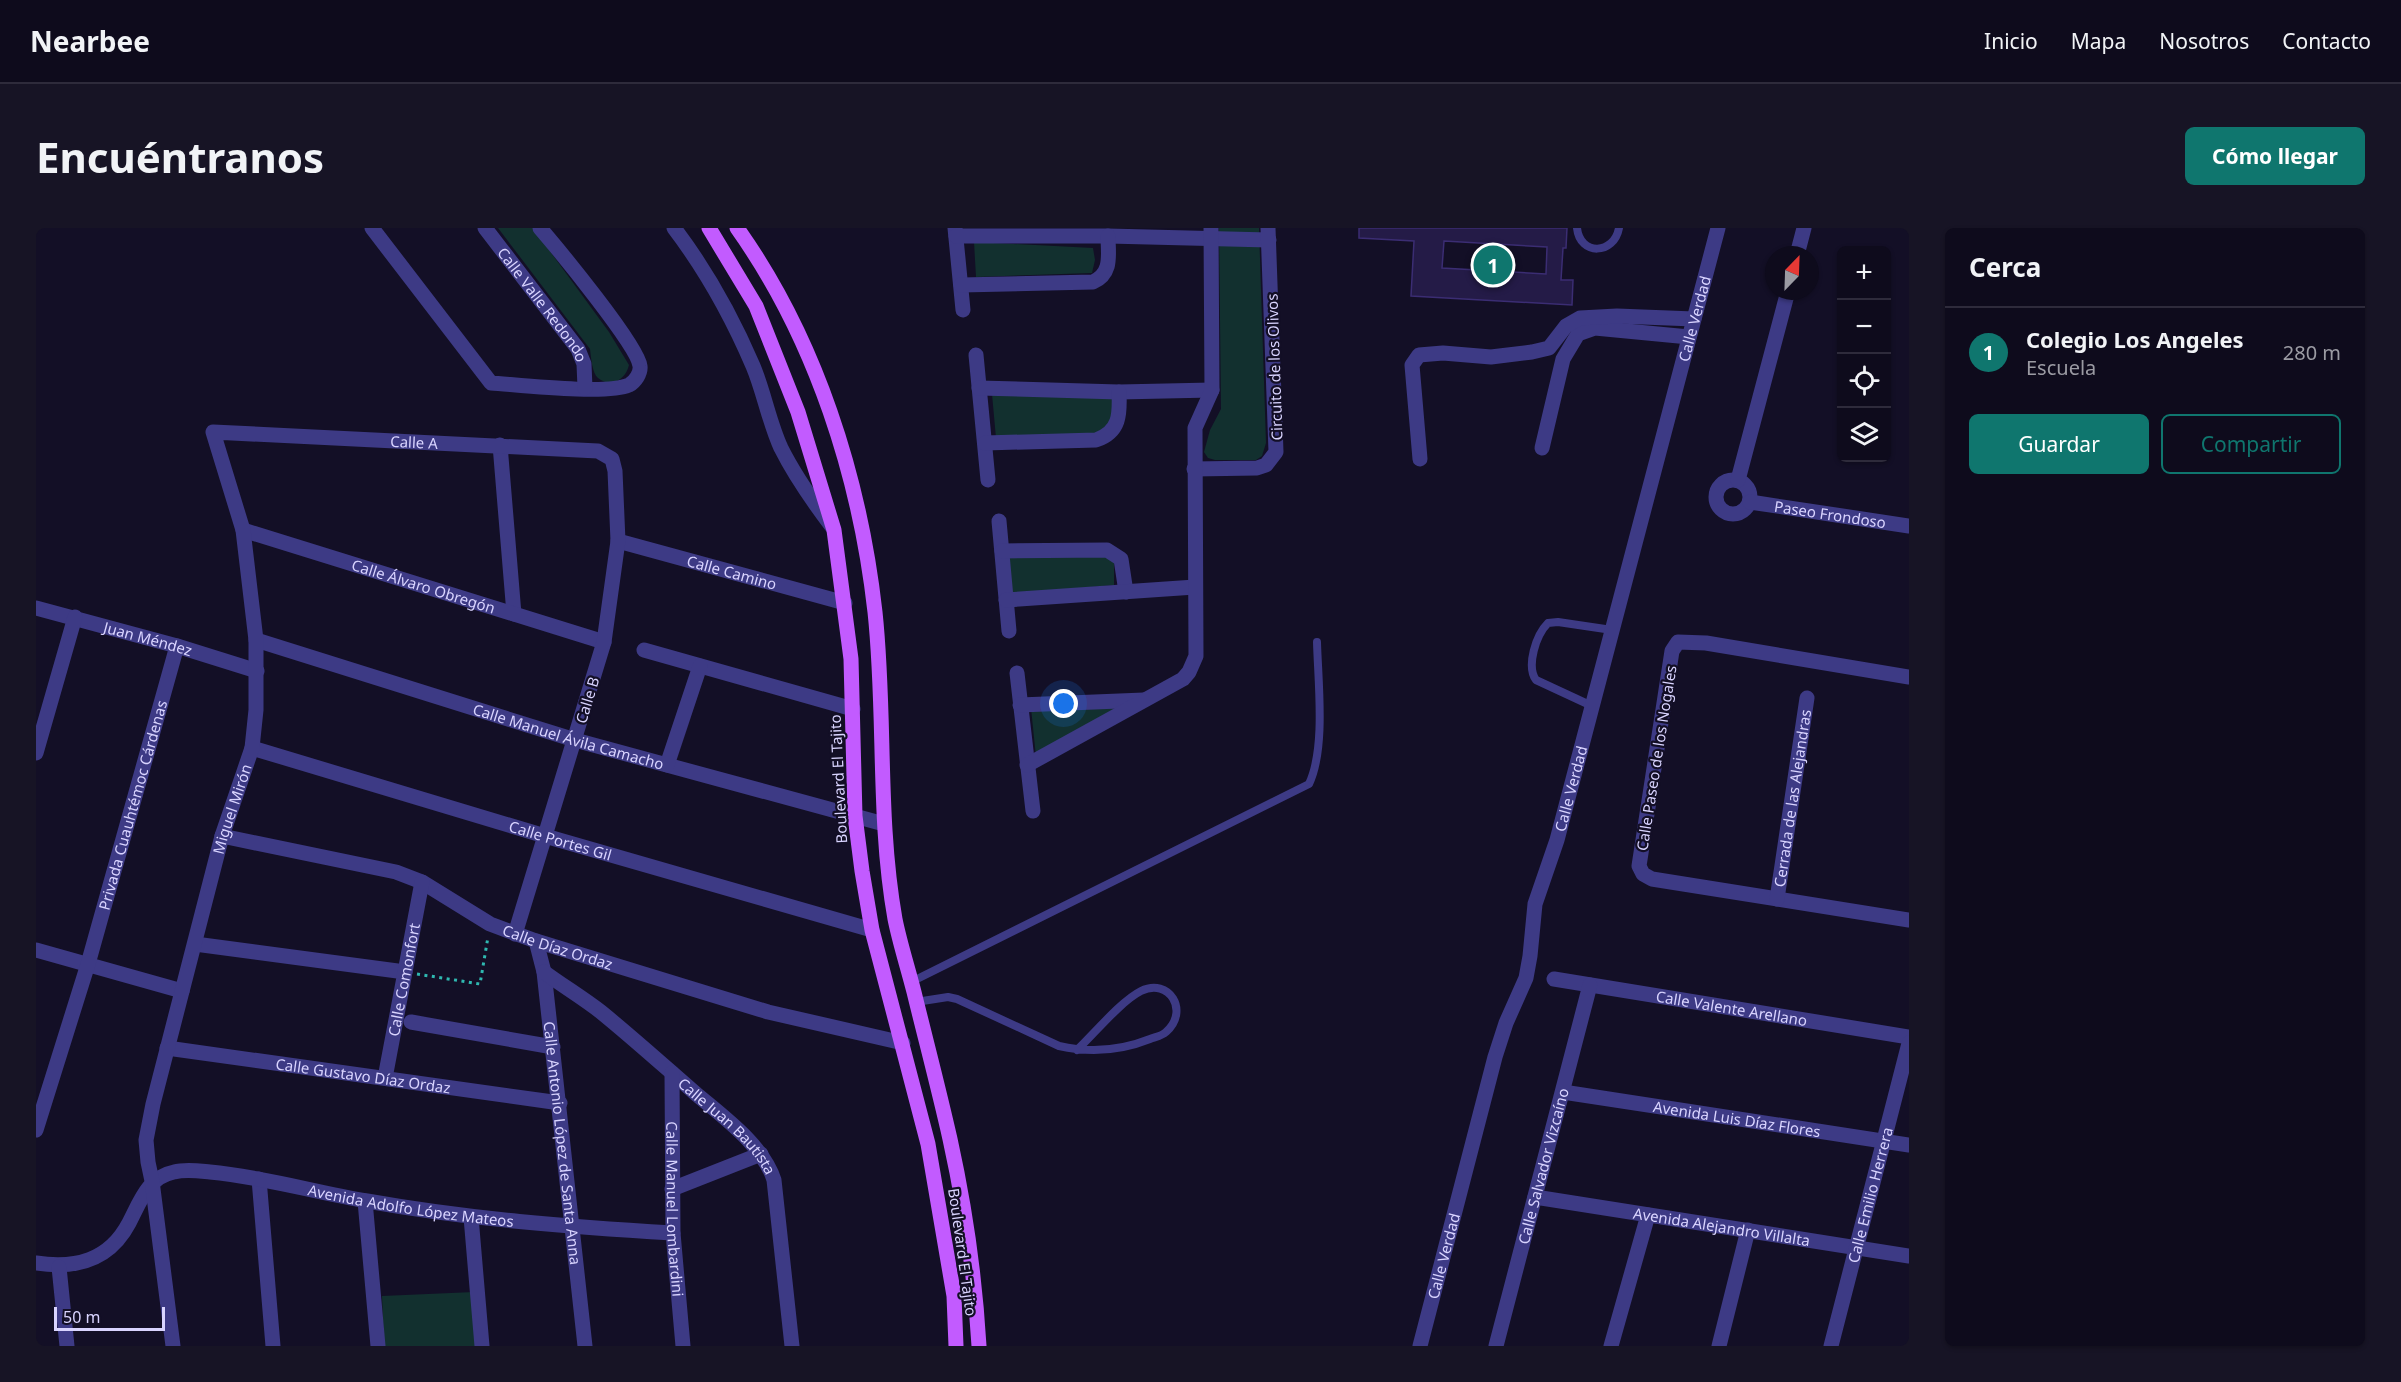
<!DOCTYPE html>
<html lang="es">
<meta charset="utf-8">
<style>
:root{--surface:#0e0b1c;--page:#171425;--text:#f1f3f6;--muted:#9b9ba3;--line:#2e2b3b;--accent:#0f766e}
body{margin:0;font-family:"Noto Sans",sans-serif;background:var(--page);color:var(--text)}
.controls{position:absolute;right:18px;top:18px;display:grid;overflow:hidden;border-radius:9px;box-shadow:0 2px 4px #0004}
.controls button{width:54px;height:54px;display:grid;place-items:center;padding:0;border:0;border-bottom:2px solid var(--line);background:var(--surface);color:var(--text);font:30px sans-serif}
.compass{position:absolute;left:1729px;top:18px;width:54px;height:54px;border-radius:50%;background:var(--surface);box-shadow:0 2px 4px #0004;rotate:23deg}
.scale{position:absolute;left:18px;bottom:15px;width:111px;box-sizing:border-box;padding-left:6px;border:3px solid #d9d4ff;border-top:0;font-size:16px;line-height:21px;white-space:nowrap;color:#d9d4ff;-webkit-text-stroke:4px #130f26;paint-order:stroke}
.you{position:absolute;left:1028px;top:476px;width:21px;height:21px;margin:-15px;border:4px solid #fff;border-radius:50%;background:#1a73e8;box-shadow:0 0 0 9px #1a73e833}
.badge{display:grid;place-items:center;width:39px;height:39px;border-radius:50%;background:var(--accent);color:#fff;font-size:20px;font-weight:700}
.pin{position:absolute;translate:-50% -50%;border:3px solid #fff;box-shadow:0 2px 6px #0006}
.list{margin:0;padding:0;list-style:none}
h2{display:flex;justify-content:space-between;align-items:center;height:78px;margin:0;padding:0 24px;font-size:26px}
h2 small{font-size:20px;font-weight:400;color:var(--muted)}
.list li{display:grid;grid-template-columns:39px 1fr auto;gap:18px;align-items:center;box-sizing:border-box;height:90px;padding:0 24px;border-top:2px solid var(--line)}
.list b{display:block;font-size:22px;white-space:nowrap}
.list p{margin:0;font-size:20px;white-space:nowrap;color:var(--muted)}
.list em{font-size:20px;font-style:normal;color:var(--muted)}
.actions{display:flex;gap:12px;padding:18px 24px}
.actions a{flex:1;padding:14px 0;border:2px solid var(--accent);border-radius:9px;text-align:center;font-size:21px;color:var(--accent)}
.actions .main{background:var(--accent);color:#fff}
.icon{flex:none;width:33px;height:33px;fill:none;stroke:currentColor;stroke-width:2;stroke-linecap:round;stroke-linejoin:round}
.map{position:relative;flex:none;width:1873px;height:1118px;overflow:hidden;border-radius:9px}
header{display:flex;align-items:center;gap:36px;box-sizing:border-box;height:84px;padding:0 30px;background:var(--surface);border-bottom:2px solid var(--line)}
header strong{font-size:28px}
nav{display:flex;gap:33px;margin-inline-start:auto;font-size:21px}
.intro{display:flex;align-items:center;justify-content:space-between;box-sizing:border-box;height:144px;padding:0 36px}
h1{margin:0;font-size:42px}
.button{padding:15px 27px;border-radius:9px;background:var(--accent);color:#fff;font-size:21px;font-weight:700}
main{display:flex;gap:36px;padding:0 36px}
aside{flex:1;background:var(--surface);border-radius:9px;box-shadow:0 2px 4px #0004}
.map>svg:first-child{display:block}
.green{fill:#12302f}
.building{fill:#241b47;stroke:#3b2d73;stroke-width:1.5;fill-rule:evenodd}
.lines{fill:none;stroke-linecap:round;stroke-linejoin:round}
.path{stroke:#2fb8b0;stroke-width:3;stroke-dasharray:3 4.5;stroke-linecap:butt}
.service{stroke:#3d3a85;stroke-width:8}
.minor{stroke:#3d3a85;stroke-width:15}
.primary{stroke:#c25bff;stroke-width:15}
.labels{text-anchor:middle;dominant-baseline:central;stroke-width:4.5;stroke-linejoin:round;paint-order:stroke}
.street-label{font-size:15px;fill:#d9d4ff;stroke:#130f26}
</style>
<header>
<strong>Nearbee</strong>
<nav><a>Inicio</a><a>Mapa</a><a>Nosotros</a><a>Contacto</a></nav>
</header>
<div class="intro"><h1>Encuéntranos</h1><a class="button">Cómo llegar</a></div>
<main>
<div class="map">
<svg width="1873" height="1118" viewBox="0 0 1873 1118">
<rect width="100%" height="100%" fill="#130f26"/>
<path class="green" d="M462,0H497L573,104L593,137C590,151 575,161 562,150C556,145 555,129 554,121Z
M1183,0H1223L1230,215L1226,228L1220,232H1179L1172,230L1168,224L1174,202L1185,181Z
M938,14L1057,20L1059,32L1056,45L940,49Z
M956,166L1080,168V190L1062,205L960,210Z
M970,328H1068L1078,333V357L974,366Z
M1092,476L1000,529L995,480Z
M438,1064L441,1118H348L346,1068Z"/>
<path class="building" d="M1323,0H1531L1530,20H1527L1525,52H1537L1536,77L1375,68L1378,13L1323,10ZM1408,13L1511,19L1510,46L1406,40Z"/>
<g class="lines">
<path class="path" d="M381,746L444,756L452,709"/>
<path class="service" d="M1541,0C1544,28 1578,27 1583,0
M1556,478L1500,452C1490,438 1500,407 1512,395L1522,394L1576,402
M875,754L1273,556C1290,520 1282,454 1281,414
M880,774L912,769L921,771L1023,818C1054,825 1084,823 1114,811C1119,809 1126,808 1130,804C1154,783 1133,749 1105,763C1085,773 1058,806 1041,822"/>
<g class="minor">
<path d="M336,0L455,155C484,157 571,167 593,157C599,154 605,145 604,138C602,118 522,21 504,0"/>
<path id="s1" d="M449,0L542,121L548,136L549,160"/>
<path d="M638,0C670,42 696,89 717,138C728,164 733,194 745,220C759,248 778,275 797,300"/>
<path d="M919,0L927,82"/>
<path d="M920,8H1072L1233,12"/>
<path d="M1761,27L1768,0"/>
<path d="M925,57L1057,54C1077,45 1072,26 1072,8"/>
<path d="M940,127L952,252"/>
<path d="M943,160L1083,164L1176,162"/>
<path d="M949,215L1060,212C1084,204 1084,186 1083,164"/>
<path d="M464,217L478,386"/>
<path d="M1506,220L1527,131L1542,106L1559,100L1653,109"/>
<path d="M1384,231L1376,137L1383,127L1407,125L1455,129L1496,124L1513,120L1530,98L1544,90L1581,88L1658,91"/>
<path d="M1158,241L1221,240L1230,237L1240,224L1232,0"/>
<circle cx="1697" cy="269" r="17"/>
<path d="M1702,252L1752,63"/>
<path id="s2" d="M1714,274L1873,298"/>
<path d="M963,293L973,403"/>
<path id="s3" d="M207,302L568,414"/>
<path id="s4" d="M582,313L809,375"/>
<path d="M966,323L1071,322L1085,331L1090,364"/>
<path d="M970,372L1159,359"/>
<path id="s5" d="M0,380L141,418L221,443"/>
<path id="s6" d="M220,412L539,512L848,596"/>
<path d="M608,422L817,481"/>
<path d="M981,445L997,583"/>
<path d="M1873,449L1670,415L1642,414L1636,423L1603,638L1607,646L1616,651L1873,692"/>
<path d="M984,477L1108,472"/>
<path id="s7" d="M216,520L509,608L836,702"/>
<path d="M0,525L39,389"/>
<path d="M631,537L664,438"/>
<path d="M991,537L1147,451L1153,444L1160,428L1159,200L1176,162L1175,0"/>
<path id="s8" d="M186,608L360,644L386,654L454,696L500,713L732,784L867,815"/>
<path id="s9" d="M1741,671L1771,470"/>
<path id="s10" d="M500,713L508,744L549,1118"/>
<path d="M159,716L369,744"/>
<path d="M0,722L146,763"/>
<path id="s11" d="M508,744C527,758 547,770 565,784C597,810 628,838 659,865C686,888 727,917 738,952L756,1118"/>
<path id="s12" d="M1518,751L1873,809"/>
<path d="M375,794L517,819"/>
<path id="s13" d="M131,820L524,875"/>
<path id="s14" d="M636,845L637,1005L647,1118"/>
<path id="s15" d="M349,850L386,654"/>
<path id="s16" d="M1527,864L1873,917"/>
<path id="s17" d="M0,902L52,736L141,418"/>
<path d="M223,951L237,1118"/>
<path d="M636,961L725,926"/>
<path id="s18" d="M1499,969L1873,1028"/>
<path d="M329,973L342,1118"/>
<path d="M435,989L446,1118"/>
<path id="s19" d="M0,1035C39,1041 73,1033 93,995C104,974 112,949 138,944C150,941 163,943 174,944C227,949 278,964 331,973C432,991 534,999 637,1005"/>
<path d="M23,1039L31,1118"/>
<path id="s20" d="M137,1118L116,953L112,934L110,912L117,876L186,608L216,520L220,482V412L207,302L177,204L562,223L576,231L579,243L582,313L568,414L479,706"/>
<path id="s21" d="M1384,1118L1459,829L1470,795L1490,750L1494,728L1499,676L1521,612L1682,0"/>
<path id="s22" d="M1460,1118L1554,757"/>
<path d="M1575,1118L1612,987"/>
<path d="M1683,1118L1712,1002"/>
<path id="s23" d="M1795,1118L1873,815"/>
</g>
<path class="primary" d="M673,0L720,78L762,184L798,302L815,431L819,588L826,643L836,702L892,916L918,1068L920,1118
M701,0C780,111 824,250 839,384C850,486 841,590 859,691C864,716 872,740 878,764C890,813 903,862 914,911C929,979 939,1048 943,1118"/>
</g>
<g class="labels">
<g class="street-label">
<text stroke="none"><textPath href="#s1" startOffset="96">Calle Valle Redondo</textPath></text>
<text stroke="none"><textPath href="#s21" startOffset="1065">Calle Verdad</textPath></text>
<text transform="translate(1238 139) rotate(-92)">Circuito de los Olivos</text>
<text stroke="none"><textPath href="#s20" startOffset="1137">Calle A</textPath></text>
<text stroke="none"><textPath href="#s2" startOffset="81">Paseo Frondoso</textPath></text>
<text stroke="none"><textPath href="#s4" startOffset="118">Calle Camino</textPath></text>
<text stroke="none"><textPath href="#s3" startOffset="189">Calle Álvaro Obregón</textPath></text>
<text stroke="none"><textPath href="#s5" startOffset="116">Juan Méndez</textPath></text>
<text transform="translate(551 472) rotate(-73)">Calle B</text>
<text stroke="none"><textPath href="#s6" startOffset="327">Calle Manuel Ávila Camacho</textPath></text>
<text transform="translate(1620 530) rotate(-81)">Calle Paseo de los Nogales</text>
<text transform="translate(802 551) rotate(-93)">Boulevard El Tajito</text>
<text stroke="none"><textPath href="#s21" startOffset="579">Calle Verdad</textPath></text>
<text stroke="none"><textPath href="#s9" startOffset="102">Cerrada de las Alejandras</textPath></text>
<text stroke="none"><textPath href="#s17" startOffset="339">Privada Cuauhtémoc Cárdenas</textPath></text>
<text stroke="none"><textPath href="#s20" startOffset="550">Miguel Mirón</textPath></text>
<text stroke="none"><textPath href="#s7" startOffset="322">Calle Portes Gil</textPath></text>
<text stroke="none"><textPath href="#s8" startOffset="357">Calle Díaz Ordaz</textPath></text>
<text stroke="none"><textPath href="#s15" startOffset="100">Calle Comonfort</textPath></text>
<text stroke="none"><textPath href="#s12" startOffset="180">Calle Valente Arellano</textPath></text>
<text stroke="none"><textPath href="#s13" startOffset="198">Calle Gustavo Díaz Ordaz</textPath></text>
<text stroke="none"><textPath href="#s16" startOffset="176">Avenida Luis Díaz Flores</textPath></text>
<text stroke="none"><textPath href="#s11" startOffset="240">Calle Juan Bautista</textPath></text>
<text stroke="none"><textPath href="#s10" startOffset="204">Calle Antonio López de Santa Anna</textPath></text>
<text stroke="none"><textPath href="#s22" startOffset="186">Calle Salvador Vizcaíno</textPath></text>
<text stroke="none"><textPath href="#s23" startOffset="156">Calle Emilio Herrera</textPath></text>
<text stroke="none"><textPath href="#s19" startOffset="420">Avenida Adolfo López Mateos</textPath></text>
<text stroke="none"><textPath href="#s14" startOffset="136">Calle Manuel Lombardini</textPath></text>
<text stroke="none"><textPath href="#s18" startOffset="189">Avenida Alejandro Villalta</textPath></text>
<text transform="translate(927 1024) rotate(82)">Boulevard El Tajito</text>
<text stroke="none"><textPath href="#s21" startOffset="93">Calle Verdad</textPath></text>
</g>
</g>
</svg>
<div class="controls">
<button>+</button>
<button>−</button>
<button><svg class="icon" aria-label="locate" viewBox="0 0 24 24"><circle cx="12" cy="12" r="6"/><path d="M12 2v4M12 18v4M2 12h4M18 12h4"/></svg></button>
<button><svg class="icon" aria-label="layers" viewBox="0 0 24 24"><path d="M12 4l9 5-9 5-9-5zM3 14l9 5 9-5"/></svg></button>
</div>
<svg class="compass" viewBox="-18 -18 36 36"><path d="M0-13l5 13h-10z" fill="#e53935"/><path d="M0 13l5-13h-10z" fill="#9b9ba3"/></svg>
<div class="scale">50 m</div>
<div class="you"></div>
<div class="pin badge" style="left:1457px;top:37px">1</div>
</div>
<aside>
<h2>Cerca<small></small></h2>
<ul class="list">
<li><span class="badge">1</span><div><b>Colegio Los Angeles</b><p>Escuela</p></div><em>280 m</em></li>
</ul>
<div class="actions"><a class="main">Guardar</a><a>Compartir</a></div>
</aside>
</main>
